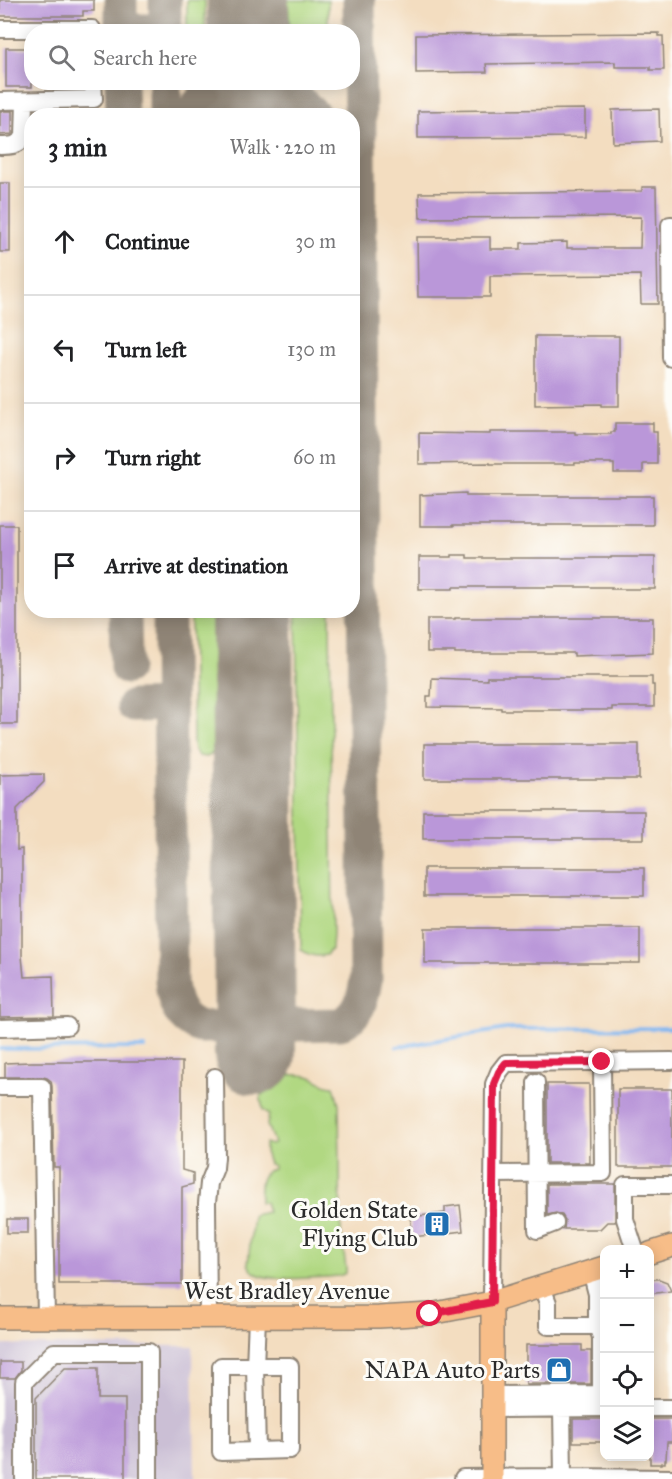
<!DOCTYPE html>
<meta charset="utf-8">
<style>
:root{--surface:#fff;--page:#f6f6f6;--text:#202124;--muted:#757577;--line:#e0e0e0}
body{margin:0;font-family:"IM FELL Great Primer",serif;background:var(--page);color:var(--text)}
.controls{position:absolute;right:18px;bottom:18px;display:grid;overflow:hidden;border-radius:12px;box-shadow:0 3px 15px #0003}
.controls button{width:54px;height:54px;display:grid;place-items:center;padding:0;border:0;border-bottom:2px solid var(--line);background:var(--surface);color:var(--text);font:30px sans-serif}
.stop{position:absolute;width:18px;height:18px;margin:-14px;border:4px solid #e11d48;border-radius:50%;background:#fff}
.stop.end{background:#e11d48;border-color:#fff;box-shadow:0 2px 6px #0008}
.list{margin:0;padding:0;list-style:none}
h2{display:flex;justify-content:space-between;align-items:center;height:78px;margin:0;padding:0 24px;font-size:26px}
h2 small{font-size:20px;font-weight:400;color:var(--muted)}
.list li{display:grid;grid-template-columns:39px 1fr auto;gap:18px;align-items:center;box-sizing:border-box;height:108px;padding:0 24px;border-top:2px solid var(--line)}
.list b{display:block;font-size:22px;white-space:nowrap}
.list em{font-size:20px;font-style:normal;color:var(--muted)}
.icon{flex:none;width:33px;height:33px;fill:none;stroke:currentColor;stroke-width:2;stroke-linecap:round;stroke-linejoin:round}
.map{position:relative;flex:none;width:672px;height:1479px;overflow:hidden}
.search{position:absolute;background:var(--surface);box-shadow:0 3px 15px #0003;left:24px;top:24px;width:336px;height:66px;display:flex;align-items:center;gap:15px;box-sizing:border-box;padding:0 21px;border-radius:24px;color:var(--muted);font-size:22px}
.panel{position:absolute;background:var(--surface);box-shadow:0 3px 15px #0003;left:24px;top:108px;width:336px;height:510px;border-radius:24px}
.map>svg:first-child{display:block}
.industrial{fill:#cbbfd5}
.green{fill:#b1d882;stroke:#6e8256;stroke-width:1.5}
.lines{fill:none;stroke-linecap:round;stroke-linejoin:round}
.stream{stroke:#80b6ef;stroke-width:4}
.taxiway{stroke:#8f8476;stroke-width:33}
.runway{stroke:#8f8476;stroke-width:82}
.building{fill:#ba97d9}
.minor-casing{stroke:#8f8476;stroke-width:20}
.major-casing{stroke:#8f8476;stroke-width:24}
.minor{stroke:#fff;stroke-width:16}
.major{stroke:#f7bd88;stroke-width:21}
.route{stroke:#e11d48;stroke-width:8}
.labels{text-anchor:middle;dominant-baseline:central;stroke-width:6;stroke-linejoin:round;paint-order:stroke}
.poi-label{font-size:24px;fill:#2b2b2b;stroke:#fdfcf7;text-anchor:end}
.street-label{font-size:24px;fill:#2b2b2b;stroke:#fdfcf7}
</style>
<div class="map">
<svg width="672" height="1479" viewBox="0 0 672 1479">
<rect width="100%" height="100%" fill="#fdfcf7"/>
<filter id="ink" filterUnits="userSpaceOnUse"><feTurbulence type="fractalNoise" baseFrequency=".0167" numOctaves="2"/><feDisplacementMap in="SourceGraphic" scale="12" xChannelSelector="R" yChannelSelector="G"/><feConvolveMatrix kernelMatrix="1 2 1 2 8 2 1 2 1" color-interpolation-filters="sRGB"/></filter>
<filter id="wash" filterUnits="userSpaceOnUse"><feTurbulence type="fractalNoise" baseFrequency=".008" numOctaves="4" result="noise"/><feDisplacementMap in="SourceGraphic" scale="24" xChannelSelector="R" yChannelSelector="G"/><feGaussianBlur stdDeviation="1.35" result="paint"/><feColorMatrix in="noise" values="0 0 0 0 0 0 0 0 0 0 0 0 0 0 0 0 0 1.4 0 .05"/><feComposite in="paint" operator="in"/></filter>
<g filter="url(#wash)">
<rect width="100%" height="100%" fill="#f3ddc0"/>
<path class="industrial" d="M0,1345L193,1346L195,1479H0Z"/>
<path class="green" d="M187,0H205V31H187Z
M288,0H328V31H290Z
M191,611H215V743L212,754L207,757L198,756L194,750L193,743Z
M296,611H330L333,934L332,948L326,955C317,957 308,956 301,949Z
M264,1075C278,1075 294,1073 308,1076C320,1079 322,1086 334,1086L339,1104L341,1232L346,1268V1273L339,1276C321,1277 271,1282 257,1274C253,1272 250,1268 248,1264L253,1215L268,1212L265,1202H260C260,1189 257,1173 273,1169L274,1166L269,1164L265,1152V1143L271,1145L274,1143L267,1125L269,1114L263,1110L261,1099L264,1082Z"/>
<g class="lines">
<path class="stream" d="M397,1047L506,1029L672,1028
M0,1049L145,1048"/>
<path class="taxiway" d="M121,0V32
M165,0V32
M248,18L253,32
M121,30H165
M121,82L122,116
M165,82V116
M282,82L315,116
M188,116L216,82
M125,610L126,668
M169,610L171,981C173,1003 178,1018 200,1027L340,1024C359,1016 363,999 366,980L359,0
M133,706L170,705"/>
<path class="runway" d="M248,0V32
M248,82L249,116
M252,610L255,1054"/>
</g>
<g id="blocks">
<path class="building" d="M0,0H94V11H83V16H0Z
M659,33V36H663L664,70H650V67H615V62L486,64L487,72L416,73V35Z
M6,48H32V87H6Z
M585,109V137L418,138V111Z
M659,109L660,141L613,143L612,110Z
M0,111H12V134L0,135Z
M0,183H10V252H0Z
M642,187H656L658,304H641L640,275L490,276V297H418L417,237H490V249H521V243L567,242V248H640L641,217L420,218L419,193L642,191Z
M535,336H619V406H601V404L535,405Z
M615,423H653V432H657V464H643V473H614V464H611V463H575V464H490V463L419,464V433L490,434V432H575V434H611V432H615Z
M466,493V496H653V525H453V526H420V495Z
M0,525H17V724H0Z
M452,555H467V558H611V557H655V589H611L612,587H453V589H419V557H452Z
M455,618H653V653L574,656V653H455V652H427V619H455Z
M487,677H652V685H654V707H612V710H501V708L427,707V696H431L432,678L487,680Z
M424,744H639V779H424Z
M44,774V782L17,809V850L22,849V956L24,977L53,976L54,1016L0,1017V775Z
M423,811H644V839H423Z
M424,868H644V896H424Z
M425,928H640V963H425Z
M31,1062H182V1170L193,1173V1184L182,1187V1284H59V1167H54L52,1086L51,1081L47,1078L43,1077H5V1063Z
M547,1084H589L590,1163H547Z
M618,1089H672V1167H618Z
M547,1184H615V1222H607L600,1229H564L565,1220L562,1215L556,1213L547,1215Z
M460,1205L463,1231L413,1237L410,1217L445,1213V1207Z
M7,1219H28V1233H7Z
M655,1279H659L667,1282L671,1291L650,1294V1281Z
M526,1345H582V1351H591V1384H526Z
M0,1362H21V1370L15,1378H0Z
M65,1368H98V1399H125V1479H36V1398Z
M604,1419V1442H573V1419Z
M650,1419H672V1442H667L666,1460H665V1463H662V1464H650Z"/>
</g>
</g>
<g filter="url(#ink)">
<use href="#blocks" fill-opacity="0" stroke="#8f8476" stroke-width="1.5"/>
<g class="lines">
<g class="minor-casing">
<path id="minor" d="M0,29H92L93,32
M0,101L94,99L93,82
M0,146C10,146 18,146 24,137L25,101
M672,225H670L671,358H672
M0,1028L67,1026
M536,1082L537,1230L555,1223
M0,1087H42L46,1318
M493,1174L603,1173L602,1062
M635,1250L625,1219V1185H672
M542,1287L548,1303V1326H597V1294L591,1271
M492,1302L494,1084L499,1072L506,1063L672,1061
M208,1318L207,1203L209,1183L215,1168L216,1157L215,1077
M492,1395L601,1394V1337L597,1326
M650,1408H672
M492,1409L604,1408
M257,1451L221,1452V1366H290V1450L257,1451L255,1366L257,1318
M563,1477L672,1478
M463,1478L563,1477L562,1409
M24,1479V1382L54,1352H149V1479"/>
</g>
<g class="major-casing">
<path id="major" d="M650,1253L672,1246
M492,1302V1479
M0,1318L379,1317L430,1314L492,1302L604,1267"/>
</g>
<use href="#minor" class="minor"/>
<use href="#major" class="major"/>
</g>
</g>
<g class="lines" filter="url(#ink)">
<path class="route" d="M430,1314L492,1302L494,1084L499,1072L506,1063L602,1062"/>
</g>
<defs>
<g id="building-square" transform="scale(1.35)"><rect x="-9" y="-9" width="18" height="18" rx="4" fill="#1f6fb2" stroke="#fdfcf7"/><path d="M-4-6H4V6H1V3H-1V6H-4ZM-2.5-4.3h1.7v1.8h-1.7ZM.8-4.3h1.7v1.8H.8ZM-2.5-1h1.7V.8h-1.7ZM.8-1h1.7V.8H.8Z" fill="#fff"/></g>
<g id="shop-square" transform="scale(1.35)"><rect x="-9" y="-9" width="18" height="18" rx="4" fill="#1f6fb2" stroke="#fdfcf7"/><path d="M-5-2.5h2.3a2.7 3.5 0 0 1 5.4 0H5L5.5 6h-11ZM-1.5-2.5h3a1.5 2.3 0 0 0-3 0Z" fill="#fff"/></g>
</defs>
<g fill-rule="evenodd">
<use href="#building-square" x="437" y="1224"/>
<use href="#shop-square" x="559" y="1370"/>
</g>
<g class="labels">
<g class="poi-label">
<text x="418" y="1210">Golden State<tspan x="418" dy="28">Flying Club</tspan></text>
<text x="540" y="1370">NAPA Auto Parts</text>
</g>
<g class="street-label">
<text x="287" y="1291">West Bradley Avenue</text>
</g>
</g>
</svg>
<div class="controls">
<button>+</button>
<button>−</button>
<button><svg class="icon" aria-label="locate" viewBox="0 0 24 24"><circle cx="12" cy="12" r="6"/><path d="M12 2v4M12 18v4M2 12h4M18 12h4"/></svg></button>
<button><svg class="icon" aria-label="layers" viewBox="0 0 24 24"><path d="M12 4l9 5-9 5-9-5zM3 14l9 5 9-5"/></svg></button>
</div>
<div class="stop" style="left:430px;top:1314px"></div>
<div class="stop end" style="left:602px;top:1062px"></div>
<div class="search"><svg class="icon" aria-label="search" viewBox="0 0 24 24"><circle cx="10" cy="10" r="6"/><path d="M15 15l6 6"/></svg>Search here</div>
<section class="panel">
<h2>3 min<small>Walk · 220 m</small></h2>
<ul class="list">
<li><svg class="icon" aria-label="ahead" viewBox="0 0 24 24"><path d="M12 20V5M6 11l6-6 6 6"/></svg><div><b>Continue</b></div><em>30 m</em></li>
<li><svg class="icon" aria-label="left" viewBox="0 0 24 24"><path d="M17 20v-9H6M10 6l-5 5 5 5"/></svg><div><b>Turn left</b></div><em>130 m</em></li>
<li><svg class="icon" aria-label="right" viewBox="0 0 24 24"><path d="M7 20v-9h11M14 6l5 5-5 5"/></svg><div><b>Turn right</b></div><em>60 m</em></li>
<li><svg class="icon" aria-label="arrive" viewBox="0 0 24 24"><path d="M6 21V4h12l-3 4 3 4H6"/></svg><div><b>Arrive at destination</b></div></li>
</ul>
</section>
</div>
